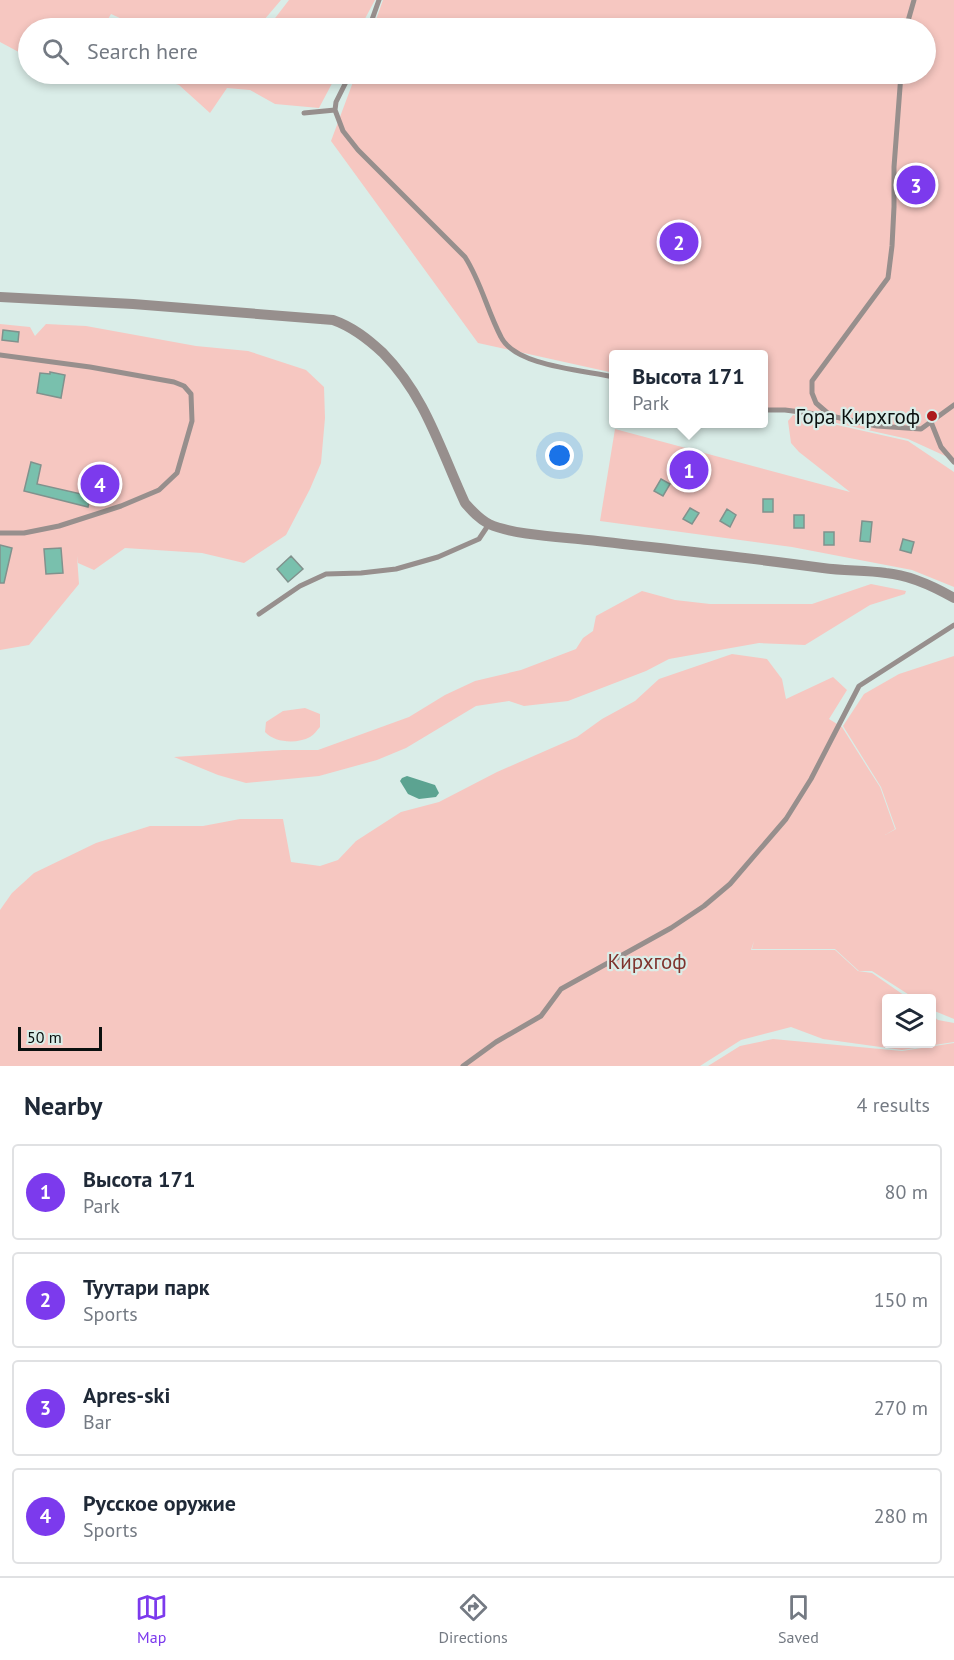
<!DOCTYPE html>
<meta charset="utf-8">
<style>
:root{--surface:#fff;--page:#f6f6f7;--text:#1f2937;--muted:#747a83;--line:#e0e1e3;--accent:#7c3aed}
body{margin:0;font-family:"PT Sans",sans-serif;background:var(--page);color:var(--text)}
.controls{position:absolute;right:18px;bottom:18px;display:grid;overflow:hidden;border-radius:6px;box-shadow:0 3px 9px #0003}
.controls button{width:54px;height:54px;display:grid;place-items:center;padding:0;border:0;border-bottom:2px solid var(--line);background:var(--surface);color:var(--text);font:30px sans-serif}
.scale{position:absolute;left:18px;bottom:15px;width:84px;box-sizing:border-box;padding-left:6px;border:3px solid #0a100f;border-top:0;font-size:16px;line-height:21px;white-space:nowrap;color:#0a100f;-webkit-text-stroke:4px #daede8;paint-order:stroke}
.you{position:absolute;left:560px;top:456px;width:21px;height:21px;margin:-15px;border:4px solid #fff;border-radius:50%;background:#1a73e8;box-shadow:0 0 0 9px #1a73e833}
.badge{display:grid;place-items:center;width:39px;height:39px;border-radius:50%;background:var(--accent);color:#fff;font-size:20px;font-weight:700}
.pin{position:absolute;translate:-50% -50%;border:3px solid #fff;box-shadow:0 2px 6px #0006}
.popup{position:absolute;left:609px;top:350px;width:159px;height:78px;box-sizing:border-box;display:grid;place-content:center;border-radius:6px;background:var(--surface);filter:drop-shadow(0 2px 4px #0005);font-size:20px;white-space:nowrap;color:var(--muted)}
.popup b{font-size:22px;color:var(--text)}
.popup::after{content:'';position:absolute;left:50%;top:100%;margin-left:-12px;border:12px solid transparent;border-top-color:var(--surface)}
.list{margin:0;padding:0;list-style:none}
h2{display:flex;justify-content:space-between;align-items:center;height:78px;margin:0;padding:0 24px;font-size:26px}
h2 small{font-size:20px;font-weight:400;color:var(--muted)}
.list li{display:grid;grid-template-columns:39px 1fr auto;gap:18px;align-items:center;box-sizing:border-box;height:96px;margin:0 12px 12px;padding:0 12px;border:2px solid var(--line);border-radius:6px}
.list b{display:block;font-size:22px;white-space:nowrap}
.list p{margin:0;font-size:20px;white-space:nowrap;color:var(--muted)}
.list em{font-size:20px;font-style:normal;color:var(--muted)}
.icon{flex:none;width:33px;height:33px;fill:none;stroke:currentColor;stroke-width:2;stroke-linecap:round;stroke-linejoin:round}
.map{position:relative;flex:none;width:954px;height:1066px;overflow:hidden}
.search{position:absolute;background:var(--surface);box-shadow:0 3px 9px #0003;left:18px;right:18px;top:18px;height:66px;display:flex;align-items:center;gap:15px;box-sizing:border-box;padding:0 21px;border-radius:33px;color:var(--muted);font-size:22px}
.sheet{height:510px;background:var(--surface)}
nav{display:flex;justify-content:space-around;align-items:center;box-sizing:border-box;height:84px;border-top:2px solid var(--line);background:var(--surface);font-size:16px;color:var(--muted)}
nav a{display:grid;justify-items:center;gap:3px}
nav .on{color:var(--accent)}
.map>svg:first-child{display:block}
.green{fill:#f6c7c1}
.water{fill:#5ca391}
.building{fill:#79c0ad;stroke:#80928d;stroke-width:1.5}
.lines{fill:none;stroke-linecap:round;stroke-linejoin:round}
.lane{stroke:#978f8d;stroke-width:5}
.street{stroke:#978f8d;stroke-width:10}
.poi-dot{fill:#ac1a1c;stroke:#daede8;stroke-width:2}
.labels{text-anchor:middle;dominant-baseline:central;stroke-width:4.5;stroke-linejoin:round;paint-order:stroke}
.poi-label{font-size:21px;fill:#0a100f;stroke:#daede8;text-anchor:end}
.park-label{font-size:21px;fill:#7f332d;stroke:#daede8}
</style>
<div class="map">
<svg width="954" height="1066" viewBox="0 0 954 1066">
<rect width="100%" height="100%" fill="#daede8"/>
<path class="green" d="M0,0H281L264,20L142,28L111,14L103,28H28V57L0,42Z
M289,0H375L360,28H248L269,26Z
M383,0H954V460L908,439L764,407V354H614V373L478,343L331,141L356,74H926V28H373Z
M128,74H337L319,108L275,104L250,90L227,88L210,113L179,85L155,77Z
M0,324L30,327L35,336L46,324L86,326L196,346L248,351L306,370L324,387L325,418L321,463L310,489L286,535L244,563L202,553L125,548L94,570L78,563L77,556L79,584L29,645L0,650Z
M793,415L908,441L954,472V587L912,570L792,547L600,521L615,429L850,492L799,452L791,443L788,421Z
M871,584L906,591L905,594L870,605L805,645L759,643L669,659L646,671L568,701L524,706L509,701L476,706L406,748L377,760L319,776L246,783L218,775L174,757L283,750H318L409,717L445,695L475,681L521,670L576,649L583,638L593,631L596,616L642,591L675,600L710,604H812Z
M732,654L767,659L782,679L786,699L833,677L847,690L829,719L842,727L871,773L880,787L895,829L885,835L896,829L881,787L843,726L864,694L899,674L954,656V1019L932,1010V999L914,998L872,971H859L835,949H752L754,941L751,950H835L858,971L872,973L908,998L886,999V1044H932V1015L938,1020L954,1023V1042L902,1050L823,1039L791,1027L741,1040L700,1066H0V910L12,893L34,873L96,843L150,826H203L240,819H283L291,862L320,866L338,860L356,841L401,812L439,802L497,772L577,737L602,719L635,701L659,679Z
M305,708L320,714V727C317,730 314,735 310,737C297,744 275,743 265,732L266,722L283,711Z
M773,1039L902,1051L954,1043V1066H708L740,1046Z"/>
<path class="water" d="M407,776L435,785L439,793L436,797L419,799L408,794L400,781L402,778Z"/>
<path class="building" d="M912,176H926L925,190H912Z
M3,330L19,332L18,342L2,340Z
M50,372L65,375L61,398L37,393L40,373L50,374Z
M31,462L41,465L37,484L90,496L88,507L24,491Z
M661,479L670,484L663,496L654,491Z
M763,499H773V512H763Z
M690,508L699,513L692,524L683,519Z
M727,509L736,515L730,527L720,521Z
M794,515H804V528H794Z
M862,521L872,522L870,542L860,541Z
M824,532H834V545H824Z
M903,539L914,542L911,553L900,550Z
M0,545L12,548L4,583H0Z
M61,548L63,573L46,574L44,549Z
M291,556L303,569L288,582L277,569Z"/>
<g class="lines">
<path class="lane" d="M369,28L379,0
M906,28L914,0
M901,74L894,167V207L892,246L888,278L812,381V393L816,403L831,416L877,426L921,429L954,405
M335,110L343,131L358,150L465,257C481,282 487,310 501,337C515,366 583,370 614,377
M304,113L335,110L336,102L350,74
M0,355L90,367L174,382L184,386L191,394L192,421L177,473L159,490L121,506L59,526L24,533H0
M764,410H785L831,416
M931,422L941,447L954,462
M259,614L300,586L326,574L361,573L396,569L438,557L479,539L489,524
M463,1066L496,1042L541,1016L561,989L671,928L704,906L730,884L786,819L811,779L859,686L954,625"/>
<path class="street" d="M0,297L133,304L333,320C353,327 368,339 383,353C426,397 440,449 465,503C472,511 479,519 489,524C513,535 560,537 588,540C666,549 744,557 823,568C844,571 865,570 886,573C910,575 933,586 954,598"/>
</g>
<circle class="poi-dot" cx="932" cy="416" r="6"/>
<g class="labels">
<g class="poi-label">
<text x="920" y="416">Гора Кирхгоф</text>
</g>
<g class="park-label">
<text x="647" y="961">Кирхгоф</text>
</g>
</g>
</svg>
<div class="controls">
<button><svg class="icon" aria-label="layers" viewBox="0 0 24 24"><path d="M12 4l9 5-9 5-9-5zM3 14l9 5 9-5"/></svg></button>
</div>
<div class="scale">50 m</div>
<div class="you"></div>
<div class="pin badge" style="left:689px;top:470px">1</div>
<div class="popup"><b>Высота 171</b>Park</div>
<div class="pin badge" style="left:679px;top:242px">2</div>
<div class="pin badge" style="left:916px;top:185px">3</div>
<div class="pin badge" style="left:100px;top:484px">4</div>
<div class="search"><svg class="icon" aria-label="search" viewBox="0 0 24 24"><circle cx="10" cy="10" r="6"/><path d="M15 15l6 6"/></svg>Search here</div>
</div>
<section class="sheet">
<h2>Nearby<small>4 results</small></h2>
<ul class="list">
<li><span class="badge">1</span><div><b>Высота 171</b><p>Park</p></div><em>80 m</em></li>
<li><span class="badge">2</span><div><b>Туутари парк</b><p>Sports</p></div><em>150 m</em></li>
<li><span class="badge">3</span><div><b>Apres-ski</b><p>Bar</p></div><em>270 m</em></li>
<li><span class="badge">4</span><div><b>Русское оружие</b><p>Sports</p></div><em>280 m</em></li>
</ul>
</section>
<nav>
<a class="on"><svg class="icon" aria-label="map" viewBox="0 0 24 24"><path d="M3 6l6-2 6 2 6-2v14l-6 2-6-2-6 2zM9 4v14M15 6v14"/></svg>Map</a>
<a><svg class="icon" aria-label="directions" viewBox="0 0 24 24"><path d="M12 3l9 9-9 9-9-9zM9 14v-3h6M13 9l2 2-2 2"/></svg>Directions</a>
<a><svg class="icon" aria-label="saved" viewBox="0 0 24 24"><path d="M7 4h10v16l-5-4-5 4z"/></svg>Saved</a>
</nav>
